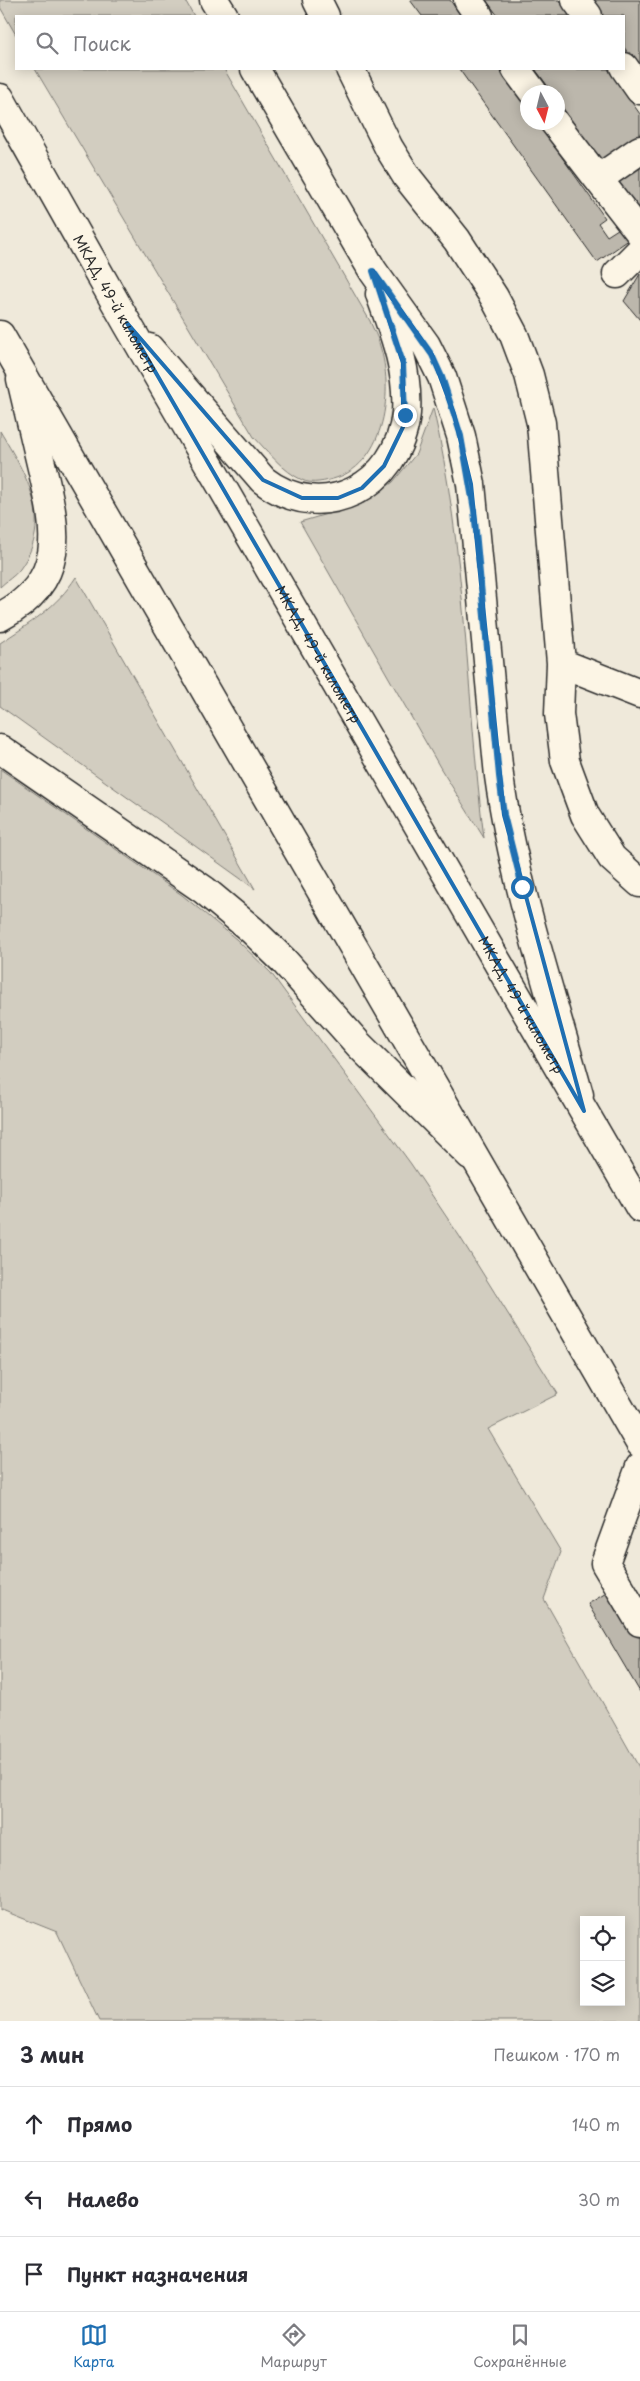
<!DOCTYPE html>
<html lang="ru">
<meta charset="utf-8">
<style>
:root{--surface:#fff;--page:#f2f2f3;--text:#2b2b33;--muted:#7c7c81;--line:#e1e1e2;--accent:#1f6fb2}
body{margin:0;font-family:"Playpen Sans",sans-serif;background:var(--page);color:var(--text)}
.controls{position:absolute;right:15px;bottom:15px;display:grid;overflow:hidden;border-radius:0px;box-shadow:0 2px 12px #0003}
.controls button{width:45px;height:45px;display:grid;place-items:center;padding:0;border:0;border-bottom:1px solid var(--line);background:var(--surface);color:var(--text);font:25px sans-serif}
.compass{position:absolute;left:520px;top:85px;width:45px;height:45px;border-radius:50%;background:var(--surface);box-shadow:0 2px 12px #0003;rotate:173deg}
.stop{position:absolute;width:15px;height:15px;margin:-11px;border:4px solid #1f6fb2;border-radius:50%;background:#fff}
.stop.end{background:#1f6fb2;border-color:#fff;box-shadow:0 1px 5px #0008}
.list{margin:0;padding:0;list-style:none}
h2{display:flex;justify-content:space-between;align-items:center;height:65px;margin:0;padding:0 20px;font-size:21px}
h2 small{font-size:16px;font-weight:400;color:var(--muted)}
.list li{display:grid;grid-template-columns:32px 1fr auto;gap:15px;align-items:center;box-sizing:border-box;height:75px;padding:0 20px;border-top:1px solid var(--line)}
.list b{display:block;font-size:19px;white-space:nowrap}
.list em{font-size:16px;font-style:normal;color:var(--muted)}
.icon{flex:none;width:28px;height:28px;fill:none;stroke:currentColor;stroke-width:2;stroke-linecap:round;stroke-linejoin:round}
.map{position:relative;flex:none;width:640px;height:2021px;overflow:hidden}
.search{position:absolute;background:var(--surface);box-shadow:0 2px 12px #0003;left:15px;right:15px;top:15px;height:55px;display:flex;align-items:center;gap:12px;box-sizing:border-box;padding:0 18px;border-radius:0px;color:var(--muted);font-size:19px}
.sheet{height:290px;background:var(--surface)}
nav{display:flex;justify-content:space-around;align-items:center;box-sizing:border-box;height:70px;border-top:1px solid var(--line);background:var(--surface);font-size:14px;color:var(--muted)}
nav a{display:grid;justify-items:center;gap:2px}
nav .on{color:var(--accent)}
.map>svg:first-child{display:block}
.green{fill:#d2cdc0;stroke:#7e7c76;fill-rule:evenodd}
.building{fill:#bcb7ac;stroke:#2b2b2b}
.lines{fill:none;stroke-linecap:round;stroke-linejoin:round}
.minor-casing{stroke:#2b2b2b;stroke-width:31}
.highway-casing{stroke:#2b2b2b;stroke-width:31}
.minor{stroke:#fcf5e5;stroke-width:28}
.highway{stroke:#fcf5e5;stroke-width:28}
.route{stroke:#1f6fb2;stroke-width:6}
.marked{fill:none;stroke:#1f6fb2;stroke-width:4;stroke-linejoin:round}
.labels{text-anchor:middle;dominant-baseline:central;stroke-width:4;stroke-linejoin:round;paint-order:stroke}
.street-label{font-size:14px;fill:#2b2b2b;stroke:#fcf5e5}
</style>
<div class="map">
<svg width="640" height="2021" viewBox="0 0 640 2021">
<rect width="100%" height="100%" fill="#efe9da"/>
<filter id="ink" filterUnits="userSpaceOnUse"><feTurbulence type="fractalNoise" baseFrequency=".02" numOctaves="2"/><feDisplacementMap in="SourceGraphic" scale="10" xChannelSelector="R" yChannelSelector="G"/><feConvolveMatrix kernelMatrix="1 2 1 2 8 2 1 2 1" color-interpolation-filters="sRGB"/></filter>
<g filter="url(#ink)">
<path class="green" d="M0,0H185L194,16H16V35L0,7Z
M35,69H224L370,321C373,329 378,337 380,346C394,389 386,462 336,478C327,481 311,485 302,480C283,471 268,452 254,437Z
M433,408C466,548 466,695 484,838L441,769L300,522L364,503L393,482L416,454Z
M0,431C26,475 55,520 20,569C15,576 6,581 0,587Z
M76,577L255,889L0,706V643C29,624 57,607 76,577Z
M0,769L182,895L236,939L271,973L411,1164L460,1237L558,1394L488,1429L561,1552L544,1599L640,1769V2021H99L57,1932L2,1910L0,1911ZM584,1920H621V2002H584Z"/>
<path class="building" d="M410,0H450L461,16H422Z
M486,0H559L571,16H498Z
M590,0H640V71L624,47V16H602Z
M459,69H499L528,109V122H537L605,218L598,223L607,236L621,227L630,239L597,262Z
M535,69H608L640,114V134L601,162L558,101V92H552Z
M640,161V219L614,179Z
M640,274V320L624,301Z
M613,1589L640,1634V1692L588,1604Z"/>
<g class="lines">
<g class="minor-casing">
<path id="minor" d="M214,0L224,16
M317,0L325,16
M468,0L479,16
M576,0L588,16
M624,67L640,90
M255,69L373,271L426,345L442,377L461,436L471,484L499,776C514,884 550,990 579,1095
M350,69L389,148L407,177L457,240L494,297L514,335L529,375L541,423L561,663L559,714L565,761L585,815L612,858L640,883
M516,69L533,92
M554,122L598,179L640,150
M598,179L640,233
M617,274L640,251
M149,348L263,480C322,526 399,486 406,413C409,371 394,333 380,294
M0,617C68,581 57,531 42,468C35,438 28,409 21,379
M561,663L640,694
M0,749L204,890L252,930L284,961L359,1045L470,1155
M640,1467L605,1563L640,1622"/>
</g>
<g class="highway-casing">
<g id="highway">
<path id="s1" d="M0,98L127,323L640,1208"/>
<path d="M0,335L640,1443"/>
</g>
</g>
<use href="#minor" class="minor"/>
<use href="#highway" class="highway"/>
</g>
</g>
<g class="lines" filter="url(#ink)">
<path class="route" d="M405,415L403,363L373,271L432,355L442,377L461,436L474,510L499,776L504,815L522,887"/>
</g>
<path class="marked" d="M373,271L432,355L454,414L471,484L504,815L584,1111L127,323L263,480L302,498H338L362,488L384,466L403,427V363Z"/>
<g class="labels">
<g class="street-label">
<text stroke="none"><textPath href="#s1" startOffset="236">МКАД, 49-й километр</textPath></text>
<text stroke="none"><textPath href="#s1" startOffset="641">МКАД, 49-й километр</textPath></text>
<text stroke="none"><textPath href="#s1" startOffset="1046">МКАД, 49-й километр</textPath></text>
</g>
</g>
</svg>
<div class="controls">
<button><svg class="icon" aria-label="locate" viewBox="0 0 24 24"><circle cx="12" cy="12" r="6"/><path d="M12 2v4M12 18v4M2 12h4M18 12h4"/></svg></button>
<button><svg class="icon" aria-label="layers" viewBox="0 0 24 24"><path d="M12 4l9 5-9 5-9-5zM3 14l9 5 9-5"/></svg></button>
</div>
<svg class="compass" viewBox="-18 -18 36 36"><path d="M0-13l5 13h-10z" fill="#e53935"/><path d="M0 13l5-13h-10z" fill="#7c7c81"/></svg>
<div class="stop" style="left:522px;top:887px"></div>
<div class="stop end" style="left:405px;top:415px"></div>
<div class="search"><svg class="icon" aria-label="search" viewBox="0 0 24 24"><circle cx="10" cy="10" r="6"/><path d="M15 15l6 6"/></svg>Поиск</div>
</div>
<section class="sheet">
<h2>3 мин<small>Пешком · 170 m</small></h2>
<ul class="list">
<li><svg class="icon" aria-label="ahead" viewBox="0 0 24 24"><path d="M12 20V5M6 11l6-6 6 6"/></svg><div><b>Прямо</b></div><em>140 m</em></li>
<li><svg class="icon" aria-label="left" viewBox="0 0 24 24"><path d="M17 20v-9H6M10 6l-5 5 5 5"/></svg><div><b>Налево</b></div><em>30 m</em></li>
<li><svg class="icon" aria-label="arrive" viewBox="0 0 24 24"><path d="M6 21V4h12l-3 4 3 4H6"/></svg><div><b>Пункт назначения</b></div></li>
</ul>
</section>
<nav>
<a class="on"><svg class="icon" aria-label="map" viewBox="0 0 24 24"><path d="M3 6l6-2 6 2 6-2v14l-6 2-6-2-6 2zM9 4v14M15 6v14"/></svg>Карта</a>
<a><svg class="icon" aria-label="directions" viewBox="0 0 24 24"><path d="M12 3l9 9-9 9-9-9zM9 14v-3h6M13 9l2 2-2 2"/></svg>Маршрут</a>
<a><svg class="icon" aria-label="saved" viewBox="0 0 24 24"><path d="M7 4h10v16l-5-4-5 4z"/></svg>Сохранённые</a>
</nav>
